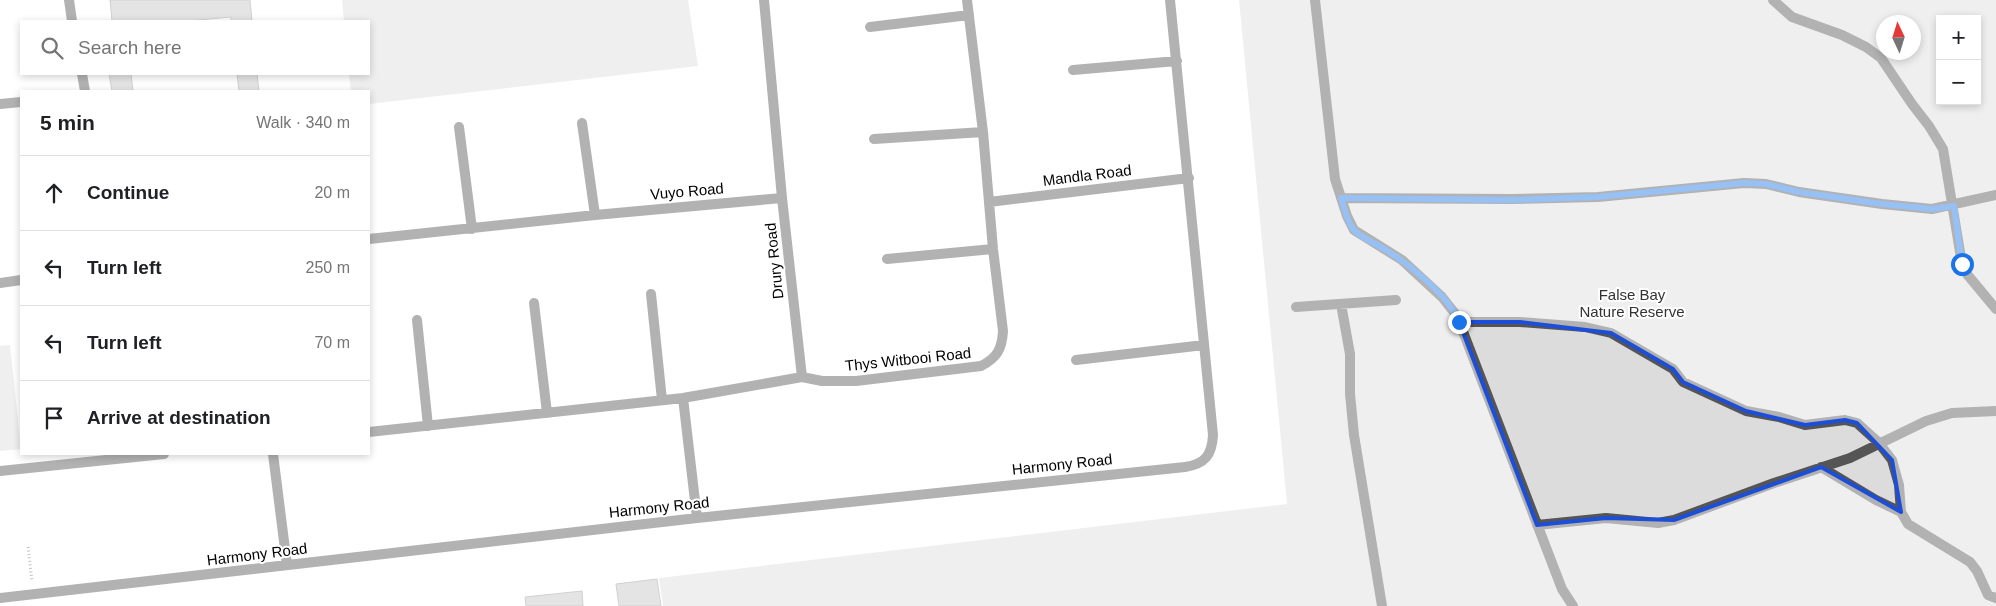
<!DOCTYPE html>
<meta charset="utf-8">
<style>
:root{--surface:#fff;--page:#f6f6f6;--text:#202124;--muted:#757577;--line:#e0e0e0}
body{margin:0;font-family:Helvetica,sans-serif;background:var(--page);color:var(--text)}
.controls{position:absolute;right:15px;top:15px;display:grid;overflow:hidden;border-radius:0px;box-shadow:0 2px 8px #0003}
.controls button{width:45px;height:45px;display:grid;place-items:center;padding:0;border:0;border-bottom:1px solid var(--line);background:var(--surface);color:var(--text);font:25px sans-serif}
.compass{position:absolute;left:1876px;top:15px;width:45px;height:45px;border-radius:50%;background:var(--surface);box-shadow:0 2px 8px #0003;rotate:356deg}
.stop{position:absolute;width:15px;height:15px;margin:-11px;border:4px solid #1a73e8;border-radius:50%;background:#fff}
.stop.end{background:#1a73e8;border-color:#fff;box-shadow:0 1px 5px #0008}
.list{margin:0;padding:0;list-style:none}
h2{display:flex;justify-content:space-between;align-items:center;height:65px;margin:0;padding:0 20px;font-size:21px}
h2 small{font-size:16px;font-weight:400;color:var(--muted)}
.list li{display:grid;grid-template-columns:32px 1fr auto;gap:15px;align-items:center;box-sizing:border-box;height:75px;padding:0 20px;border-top:1px solid var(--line)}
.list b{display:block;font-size:19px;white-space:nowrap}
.list em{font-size:16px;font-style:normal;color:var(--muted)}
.icon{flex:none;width:28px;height:28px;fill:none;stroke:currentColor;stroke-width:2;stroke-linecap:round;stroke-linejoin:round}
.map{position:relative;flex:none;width:1996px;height:606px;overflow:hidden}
.search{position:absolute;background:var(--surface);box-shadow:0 2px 8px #0003;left:20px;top:20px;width:350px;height:55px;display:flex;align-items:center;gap:12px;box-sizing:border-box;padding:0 18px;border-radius:0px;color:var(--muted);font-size:19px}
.panel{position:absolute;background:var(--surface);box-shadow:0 2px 8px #0003;left:20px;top:90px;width:350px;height:365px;border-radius:0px}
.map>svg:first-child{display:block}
.green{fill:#dcdcdc;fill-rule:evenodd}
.building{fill:#c4c4c4;stroke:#999}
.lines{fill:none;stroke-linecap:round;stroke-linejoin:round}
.path{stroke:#777;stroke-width:3;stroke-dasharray:1 2.5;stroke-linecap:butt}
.minor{stroke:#555;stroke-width:10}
.route{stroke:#1a73e8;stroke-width:6}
.marked{fill:none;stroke:#1d4ed8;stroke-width:4;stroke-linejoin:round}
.labels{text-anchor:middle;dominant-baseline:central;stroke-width:4;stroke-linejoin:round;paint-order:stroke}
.street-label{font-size:15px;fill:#000;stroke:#fff}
.park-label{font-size:15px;fill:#333;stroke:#fff}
</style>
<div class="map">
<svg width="1996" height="606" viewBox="0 0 1996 606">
<rect width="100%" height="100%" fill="#fff"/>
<path class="green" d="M342,0H688L698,66L369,104V91H351L349,74H369V21H344Z
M1239,0H1996V606H663L659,578L1287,504ZM1940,19H1977V101H1940ZM1884,22H1914V52H1884Z
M10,345L21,449L0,451V346Z"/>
<path class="building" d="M110,0H250L252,21H231V17L188,21H112Z
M109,74H131L133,91H112Z
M237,74H257L259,91H239Z
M657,579L661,606H619L616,584Z
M582,591L583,606H526L525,597Z"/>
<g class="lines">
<path class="path" d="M28,547L32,581"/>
<path class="minor" d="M69,0L72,21
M764,0L782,198L802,377
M1315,0L1335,179L1347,216L1354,230L1402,260L1442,297L1457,316L1562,589L1573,606
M1773,0L1792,17L1842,35L1866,47L1881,58L1912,104L1929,126L1943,149L1962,264L1966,273L1996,309
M870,27L969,15
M1073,70L1177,61
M82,74L85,91
M0,104L21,102
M582,123L595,215
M459,127L472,229
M874,139L983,132
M1341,198L1512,199L1598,197L1744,183L1766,184L1799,192L1882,204L1932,209L1996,195
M989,202L1189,178
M369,239L595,215L782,198
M887,259L993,249
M0,283L21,280
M651,294L662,400
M534,303L547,413
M1341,304L1350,354V394L1354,435L1382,606
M1296,307L1396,300
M417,320L428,426
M1459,322H1520L1585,327L1611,333L1673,369L1683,382L1746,411L1779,417L1805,425L1845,420L1857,423L1878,442L1892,460L1899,485L1901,512L1908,524L1970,562L1977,571L1988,595L1996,598
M1076,360L1204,345
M683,398L697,518
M369,432L683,398L802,377L822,381H856L981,366C997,358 1002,349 1003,331L993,249L983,132L967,0
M273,454L287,565
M1821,467L1876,500L1901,512
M0,471L164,454
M1537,525L1606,518L1658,523L1674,520L1774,483L1850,458L1926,421L1952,413L1996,411
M0,598L697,518L1185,467C1205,464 1212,455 1213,435L1170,0"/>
</g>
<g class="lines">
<path class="route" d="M1459,322C1449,296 1410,265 1386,250C1378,245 1360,237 1354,230C1347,222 1344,208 1341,198L1512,200L1598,197L1744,183L1766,184L1799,192L1882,204L1932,209L1954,206L1962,264"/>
</g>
<path d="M0 0H1996V606H0ZM1459,322H1520L1611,333L1673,369L1683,382L1746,411L1805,425L1845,420L1857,423L1892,460L1901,512L1821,467L1674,520L1606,518L1537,525Z" fill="#fff" fill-opacity=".55" fill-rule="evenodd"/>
<path class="marked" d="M1459,322H1520L1611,333L1673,369L1683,382L1746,411L1805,425L1845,420L1857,423L1892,460L1901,512L1821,467L1674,520L1606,518L1537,525Z"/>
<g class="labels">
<g class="street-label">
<text transform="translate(1087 175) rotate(-7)">Mandla Road</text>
<text transform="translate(687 191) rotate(-5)">Vuyo Road</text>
<text transform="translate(774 261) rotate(-96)">Drury Road</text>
<text transform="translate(908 359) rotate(-6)">Thys Witbooi Road</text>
<text transform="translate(1062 464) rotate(-6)">Harmony Road</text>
<text transform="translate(659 507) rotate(-6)">Harmony Road</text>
<text transform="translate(257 554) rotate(-7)">Harmony Road</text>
</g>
<g class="park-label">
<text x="1632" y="294">False Bay<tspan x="1632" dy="17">Nature Reserve</tspan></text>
</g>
</g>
</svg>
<div class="controls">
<button>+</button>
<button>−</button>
</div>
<svg class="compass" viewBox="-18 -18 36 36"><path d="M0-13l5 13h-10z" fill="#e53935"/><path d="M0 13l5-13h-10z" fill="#757577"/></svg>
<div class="stop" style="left:1962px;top:264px"></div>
<div class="stop end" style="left:1459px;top:322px"></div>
<div class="search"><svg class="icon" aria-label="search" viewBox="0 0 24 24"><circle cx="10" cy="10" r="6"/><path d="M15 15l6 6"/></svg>Search here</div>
<section class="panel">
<h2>5 min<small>Walk · 340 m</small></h2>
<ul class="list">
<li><svg class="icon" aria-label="ahead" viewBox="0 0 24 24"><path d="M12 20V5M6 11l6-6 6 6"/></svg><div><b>Continue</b></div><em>20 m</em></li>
<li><svg class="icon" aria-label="left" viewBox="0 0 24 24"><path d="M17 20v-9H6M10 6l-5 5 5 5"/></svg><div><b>Turn left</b></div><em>250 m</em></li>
<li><svg class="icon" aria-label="left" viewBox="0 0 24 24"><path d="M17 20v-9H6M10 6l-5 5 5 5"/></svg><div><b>Turn left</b></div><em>70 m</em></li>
<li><svg class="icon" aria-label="arrive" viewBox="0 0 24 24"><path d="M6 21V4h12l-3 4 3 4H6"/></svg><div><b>Arrive at destination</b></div></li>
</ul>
</section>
</div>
